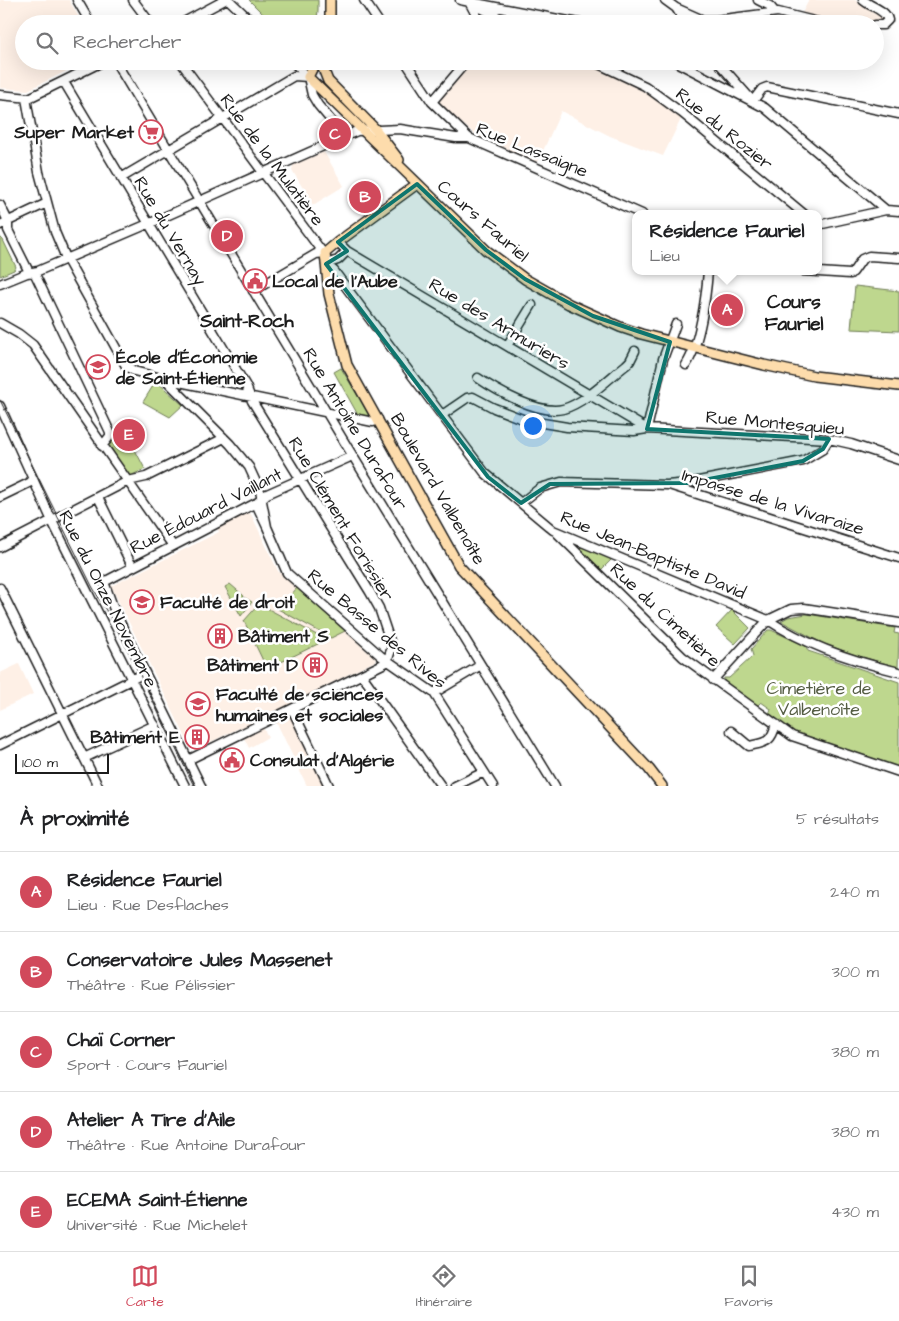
<!DOCTYPE html>
<html lang="fr">
<meta charset="utf-8">
<style>
:root{--surface:#fff;--page:#f6f6f6;--text:#202124;--muted:#757577;--line:#e0e0e0;--accent:#d1495b}
body{margin:0;font-family:"Architects Daughter",sans-serif;background:var(--page);color:var(--text)}
.scale{position:absolute;left:15px;bottom:12px;width:94px;box-sizing:border-box;padding-left:5px;border:2px solid #1c1c1c;border-top:0;font-size:14px;line-height:18px;white-space:nowrap;color:#1c1c1c;-webkit-text-stroke:4px #fff;paint-order:stroke}
.you{position:absolute;left:532px;top:425px;width:18px;height:18px;margin:-12px;border:4px solid #fff;border-radius:50%;background:#1a73e8;box-shadow:0 0 0 8px #1a73e833}
.badge{display:grid;place-items:center;width:32px;height:32px;border-radius:50%;background:var(--accent);color:#fff;font-size:16px;font-weight:700}
.pin{position:absolute;translate:-50% -50%;border:2px solid #fff;box-shadow:0 1px 5px #0006}
.popup{position:absolute;left:632px;top:210px;width:190px;height:65px;box-sizing:border-box;display:grid;place-content:center;border-radius:10px;background:var(--surface);filter:drop-shadow(0 1px 4px #0005);font-size:16px;white-space:nowrap;color:var(--muted)}
.popup b{font-size:19px;color:var(--text)}
.popup::after{content:'';position:absolute;left:50%;top:100%;margin-left:-10px;border:10px solid transparent;border-top-color:var(--surface)}
.list{margin:0;padding:0;list-style:none}
h2{display:flex;justify-content:space-between;align-items:center;height:65px;margin:0;padding:0 20px;font-size:21px}
h2 small{font-size:16px;font-weight:400;color:var(--muted)}
.list li{display:grid;grid-template-columns:32px 1fr auto;gap:15px;align-items:center;box-sizing:border-box;height:80px;padding:0 20px;border-top:1px solid var(--line)}
.list b{display:block;font-size:19px;white-space:nowrap}
.list p{margin:0;font-size:16px;white-space:nowrap;color:var(--muted)}
.list em{font-size:16px;font-style:normal;color:var(--muted)}
.icon{flex:none;width:28px;height:28px;fill:none;stroke:currentColor;stroke-width:2;stroke-linecap:round;stroke-linejoin:round}
.map{position:relative;flex:none;width:899px;height:786px;overflow:hidden}
.search{position:absolute;background:var(--surface);box-shadow:0 5px 20px #0002;left:15px;right:15px;top:15px;height:55px;display:flex;align-items:center;gap:12px;box-sizing:border-box;padding:0 18px;border-radius:28px;color:var(--muted);font-size:19px}
.sheet{height:465px;background:var(--surface)}
nav{display:flex;justify-content:space-around;align-items:center;box-sizing:border-box;height:70px;border-top:1px solid var(--line);background:var(--surface);font-size:14px;color:var(--muted)}
nav a{display:grid;justify-items:center;gap:2px}
nav .on{color:var(--accent)}
.map>svg:first-child{display:block}
.built{fill:#fef0e6}
.green{fill:#bed78e;stroke:#6d7a55}
.lines{fill:none;stroke-linecap:round;stroke-linejoin:round}
.minor-casing{stroke:#1c1c1c;stroke-width:11}
.major-casing{stroke:#1c1c1c;stroke-width:12}
.minor{stroke:#fff;stroke-width:8}
.major{stroke:#fddcac;stroke-width:9}
.tram{stroke:#1c1c1c;stroke-width:1}
.marked{fill:#0f766e;fill-opacity:0.2;stroke:#0f766e;stroke-width:4;stroke-linejoin:round}
.labels{text-anchor:middle;dominant-baseline:central;stroke-width:5;stroke-linejoin:round;paint-order:stroke}
.street-label{font-size:18px;fill:#1c1c1c;stroke:#fff}
.poi-label{font-size:18px;font-weight:bold;fill:#1c1c1c;stroke:#fff;text-anchor:start}
.park-label{font-size:18px;fill:#555d44;stroke:#fff}
.neighbourhood-label{font-size:19px;font-weight:bold;fill:#1c1c1c;stroke:#fff}
</style>
<div class="map">
<svg width="899" height="786" viewBox="0 0 899 786">
<rect width="100%" height="100%" fill="#fff"/>
<filter id="ink" filterUnits="userSpaceOnUse"><feTurbulence type="fractalNoise" baseFrequency=".02" numOctaves="2"/><feDisplacementMap in="SourceGraphic" scale="10" xChannelSelector="R" yChannelSelector="G"/><feConvolveMatrix kernelMatrix="1 2 1 2 8 2 1 2 1" color-interpolation-filters="sRGB"/></filter>
<g filter="url(#ink)">
<path class="built" d="M0,0H69L83,24H24V61H87L28,90L0,88Z
M809,0H855L864,7L883,18L882,22H838L802,13Z
M474,61H582L642,89L681,119L663,156L610,136L561,111L538,162L476,135L440,105V100Z
M324,152L344,186L313,205L292,170L293,165Z
M248,513L251,514L278,571L376,659L375,661L287,706L326,786H307L272,713L259,719L268,737L249,748L239,728L195,750L191,748L111,586L219,532L217,527Z
M19,664L33,694L0,710V673Z"/>
<path class="green" d="M249,0H318V11L316,24H273Z
M0,237L3,240L16,267L14,270L0,276Z
M855,286L899,291V331L851,329Z
M341,368L370,416L358,415L334,372Z
M156,381L183,405L170,417L143,402Z
M117,431L133,446L145,469L130,476L118,463L106,445L113,432Z
M582,546L612,559L601,570L580,549Z
M230,584L244,596L243,597L252,602L241,616L225,587Z
M297,588L345,631L331,638L278,609Z
M259,604L326,640L267,669L244,621Z
M732,610L750,628L735,644L716,627Z
M807,614L895,628L894,633L899,634L898,667L858,656L824,644L781,621L788,617Z
M768,630H771L806,646L808,651L814,653L899,682V769L794,733L769,714L771,709L761,702L756,707L724,682V678H729L753,656L751,649Z"/>
<g class="lines">
<g class="minor-casing">
<path id="minor" d="M77,0L91,24
M133,0L151,24
M229,0L254,24
M364,0L380,24
M460,0L584,24
M468,0L481,24
M665,0L676,8L686,24
M758,0L770,6L775,12
M863,0C871,7 886,10 888,20L883,25H875
M478,7L514,24
M676,8L703,20H716L778,12L826,24
M180,24L225,0
M115,61L351,453L555,786
M180,61L323,253
M292,61L308,77
M405,61L432,102L469,138
M592,61L645,86L682,113L804,214
M674,61L765,108L886,210
M717,61L749,97
M308,77L312,95L318,105L345,137
M64,82L246,386L252,401L370,592L379,608L392,647L387,662L188,760
M0,95L29,98L104,61
M26,98L39,172L55,232L66,258L126,366L134,371L165,379L373,422L378,419
M753,101L762,89L767,87L899,114
M432,102L467,61
M121,178L294,76L308,77
M0,205L8,221V230L29,272
M0,225L47,203
M818,225L886,210L899,211
M338,242L347,251L647,429
M347,251L338,260L326,264L334,271L485,473L553,530L768,620C807,646 853,661 899,672
M803,271L850,274
M34,272L110,432V436L102,446
M853,272L862,259L869,256L899,258
M0,284L27,273L38,271L155,221L357,131L400,129L456,138H469L642,214
M253,291L316,254L325,253
M0,323L19,334L33,345L173,546
M507,346L532,305
M686,365C700,344 706,297 708,271
M478,378C497,391 539,415 563,409C585,403 608,379 626,365L630,361L635,351
M165,379L230,444L249,467L260,491L267,527L258,508V502
M0,406L52,521L185,786
M441,414L445,413L467,398L473,397L494,408L525,420L567,427L634,431L647,429L829,439L851,444L899,460
M647,429L663,359L676,324
M672,486L899,558
M0,497L33,481
M98,497L132,566
M521,503L540,488L561,482L667,485L688,483L803,461L823,449L829,439
M267,527L287,573L381,656L434,693L493,786
M557,533L683,657L792,736L899,772
M0,547L128,481L146,477L224,438
M0,588L98,786
M362,675L441,786
M713,680L768,620L791,609L804,608L899,623
M434,693L481,665
M292,709L329,786
M731,731L749,746C766,742 771,743 776,724
M0,745L145,673
M84,758L155,725
M201,786L115,612L104,582L258,502L267,494L348,458L351,453
M455,786L484,772"/>
</g>
<g class="major-casing">
<path id="major" d="M328,24L330,16V0
M316,61L308,77L486,250L525,279L569,304L620,327L641,334L764,365L814,376L899,386
M320,61L328,81L376,130L399,160
M417,184L338,242L325,253L329,294L347,365L459,566L649,769L662,786"/>
</g>
<use href="#minor" class="minor"/>
<use href="#major" class="major"/>
<path class="tram" d="M0,400L92,586L122,638L194,786"/>
</g>
</g>
<path class="marked" d="M417,184L486,250L525,279L593,316L670,342L647,429L829,439L823,449L803,461L688,483L550,484L521,503L488,477L326,264L347,251L338,242Z"/>
<defs>
<g id="supermarket-ring" transform="scale(1.25)"><circle r="9.5" fill="#fff" stroke="#d1495b" stroke-width="1.5"/><path d="M-6-5.5h2.5l.6 2H6L4.5 2H-2.5L-4.4-4H-6ZM-1.5 3.2a1.3 1.3 0 1 0 .1 0ZM3 3.2a1.3 1.3 0 1 0 .1 0Z" fill="#d1495b"/></g>
<g id="civic-ring" transform="scale(1.25)"><circle r="9.5" fill="#fff" stroke="#d1495b" stroke-width="1.5"/><path d="M-.6-6.5H3V-4.5H.6V-3L4-1V1h2V6H-6V1h2V-1L-.6-3ZM-1.2 2.5V6h2.4V2.5Z" fill="#d1495b"/></g>
<g id="university-ring" transform="scale(1.25)"><circle r="9.5" fill="#fff" stroke="#d1495b" stroke-width="1.5"/><path d="M0-5L7-2L0 1L-7-2ZM-4 1L0 2.5L4 1V4Q0 6-4 4Z" fill="#d1495b"/></g>
<g id="building-ring" transform="scale(1.25)"><circle r="9.5" fill="#fff" stroke="#d1495b" stroke-width="1.5"/><path d="M-4-6H4V6H1V3H-1V6H-4ZM-2.5-4.3h1.7v1.8h-1.7ZM.8-4.3h1.7v1.8H.8ZM-2.5-1h1.7V.8h-1.7ZM.8-1h1.7V.8H.8Z" fill="#d1495b"/></g>
</defs>
<g fill-rule="evenodd">
<use href="#supermarket-ring" x="151" y="132"/>
<use href="#civic-ring" x="255" y="281"/>
<use href="#university-ring" x="98" y="367"/>
<use href="#university-ring" x="142" y="602"/>
<use href="#building-ring" x="220" y="636"/>
<use href="#building-ring" x="315" y="665"/>
<use href="#university-ring" x="198" y="704"/>
<use href="#building-ring" x="197" y="737"/>
<use href="#civic-ring" x="232" y="760"/>
</g>
<g class="labels">
<g class="street-label">
<text transform="translate(724 129) rotate(39)">Rue du Rozier</text>
<text transform="translate(532 150) rotate(22)">Rue Lassaigne</text>
<text transform="translate(272 160) rotate(53)">Rue de la Mulatière</text>
<text transform="translate(483 221) rotate(41)">Cours Fauriel</text>
<text transform="translate(170 231) rotate(59)">Rue du Vernay</text>
<text transform="translate(499 324) rotate(31)">Rue des Armuriers</text>
<text transform="translate(775 423) rotate(5)">Rue Montesquieu</text>
<text transform="translate(355 429) rotate(59)">Rue Antoine Durafour</text>
<text transform="translate(438 489) rotate(60)">Boulevard Valbenoîte</text>
<text transform="translate(773 502) rotate(17)">Impasse de la Vivaraize</text>
<text transform="translate(206 511) rotate(-27)">Rue Édouard Vaillant</text>
<text transform="translate(341 519) rotate(59)">Rue Clément Forissier</text>
<text transform="translate(653 555) rotate(23)">Rue Jean-Baptiste David</text>
<text transform="translate(108 599) rotate(63)">Rue du Onze Novembre</text>
<text transform="translate(665 615) rotate(43)">Rue du Cimetière</text>
<text transform="translate(377 629) rotate(40)">Rue Basse des Rives</text>
</g>
<g class="poi-label">
<text x="134" y="132" text-anchor="end">Super Market</text>
<text x="272" y="281">Local de l'Aube</text>
<text x="116" y="357">École d’Économie<tspan x="116" dy="21">de Saint-Étienne</tspan></text>
<text x="160" y="602">Faculté de droit</text>
<text x="238" y="636">Bâtiment S</text>
<text x="298" y="665" text-anchor="end">Bâtiment D</text>
<text x="216" y="694">Faculté de sciences<tspan x="216" dy="21">humaines et sociales</tspan></text>
<text x="180" y="737" text-anchor="end">Bâtiment E</text>
<text x="250" y="760">Consulat d'Algérie</text>
</g>
<g class="park-label">
<text x="819" y="688">Cimetière de<tspan x="819" dy="21">Valbenoîte</tspan></text>
</g>
<g class="neighbourhood-label">
<text x="794" y="302">Cours<tspan x="794" dy="22">Fauriel</tspan></text>
<text x="247" y="321">Saint-Roch</text>
</g>
</g>
</svg>
<div class="scale">100 m</div>
<div class="you"></div>
<div class="pin badge" style="left:727px;top:310px">A</div>
<div class="popup"><b>Résidence Fauriel</b>Lieu</div>
<div class="pin badge" style="left:365px;top:197px">B</div>
<div class="pin badge" style="left:335px;top:134px">C</div>
<div class="pin badge" style="left:227px;top:236px">D</div>
<div class="pin badge" style="left:129px;top:435px">E</div>
<div class="search"><svg class="icon" aria-label="search" viewBox="0 0 24 24"><circle cx="10" cy="10" r="6"/><path d="M15 15l6 6"/></svg>Rechercher</div>
</div>
<section class="sheet">
<h2>À proximité<small>5 résultats</small></h2>
<ul class="list">
<li><span class="badge">A</span><div><b>Résidence Fauriel</b><p>Lieu · Rue Desflaches</p></div><em>240 m</em></li>
<li><span class="badge">B</span><div><b>Conservatoire Jules Massenet</b><p>Théâtre · Rue Pélissier</p></div><em>300 m</em></li>
<li><span class="badge">C</span><div><b>Chaï Corner</b><p>Sport · Cours Fauriel</p></div><em>380 m</em></li>
<li><span class="badge">D</span><div><b>Atelier A Tire d'Aile</b><p>Théâtre · Rue Antoine Durafour</p></div><em>380 m</em></li>
<li><span class="badge">E</span><div><b>ECEMA Saint-Étienne</b><p>Université · Rue Michelet</p></div><em>430 m</em></li>
</ul>
</section>
<nav>
<a class="on"><svg class="icon" aria-label="map" viewBox="0 0 24 24"><path d="M3 6l6-2 6 2 6-2v14l-6 2-6-2-6 2zM9 4v14M15 6v14"/></svg>Carte</a>
<a><svg class="icon" aria-label="directions" viewBox="0 0 24 24"><path d="M12 3l9 9-9 9-9-9zM9 14v-3h6M13 9l2 2-2 2"/></svg>Itinéraire</a>
<a><svg class="icon" aria-label="saved" viewBox="0 0 24 24"><path d="M7 4h10v16l-5-4-5 4z"/></svg>Favoris</a>
</nav>
